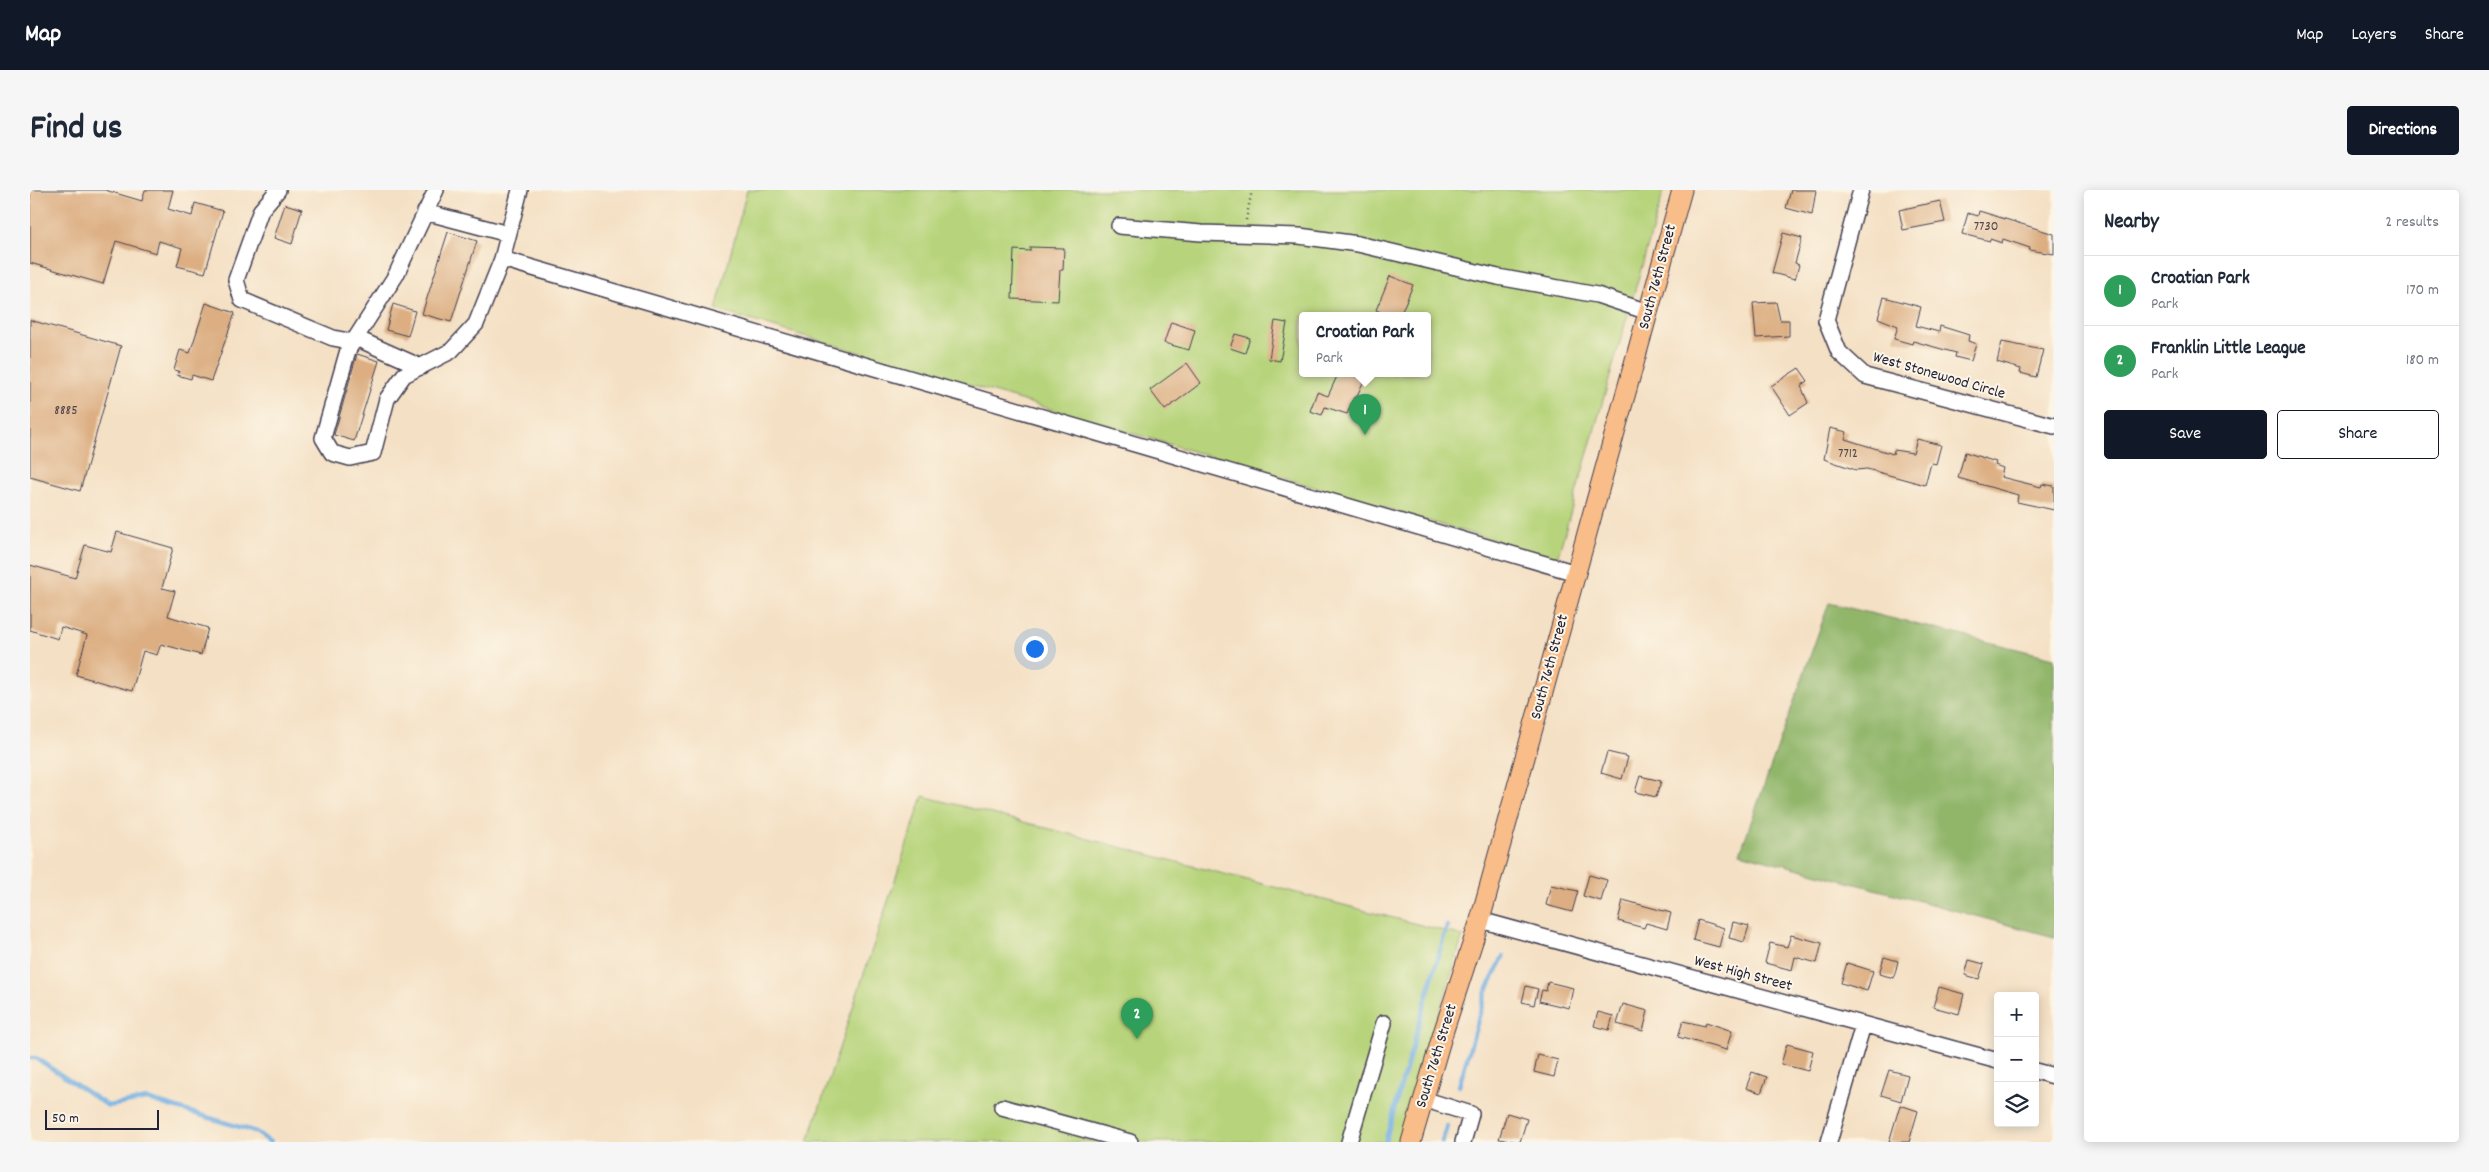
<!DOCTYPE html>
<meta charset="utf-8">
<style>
:root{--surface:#fff;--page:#f6f6f7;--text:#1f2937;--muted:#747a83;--line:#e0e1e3;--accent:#111827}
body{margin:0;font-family:Dekko,sans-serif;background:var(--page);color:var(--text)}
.controls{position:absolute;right:15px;bottom:15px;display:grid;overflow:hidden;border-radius:5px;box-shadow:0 2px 12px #0003}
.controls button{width:45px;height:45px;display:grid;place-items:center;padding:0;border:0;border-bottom:1px solid var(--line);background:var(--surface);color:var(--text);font:25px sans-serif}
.scale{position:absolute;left:15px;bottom:12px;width:114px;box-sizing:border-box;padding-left:5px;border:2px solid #22223b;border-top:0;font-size:14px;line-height:18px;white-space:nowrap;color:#22223b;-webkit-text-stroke:4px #fcf5e5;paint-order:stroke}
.you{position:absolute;left:1004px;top:458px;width:18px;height:18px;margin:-12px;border:4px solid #fff;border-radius:50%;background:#1a73e8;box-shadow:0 0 0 8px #1a73e833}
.badge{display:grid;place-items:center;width:32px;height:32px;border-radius:50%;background:var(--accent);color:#fff;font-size:16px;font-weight:700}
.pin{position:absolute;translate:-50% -41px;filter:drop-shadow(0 1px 2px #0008)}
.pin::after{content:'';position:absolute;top:26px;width:18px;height:15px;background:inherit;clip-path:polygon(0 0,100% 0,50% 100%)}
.popup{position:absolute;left:1269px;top:122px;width:132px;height:65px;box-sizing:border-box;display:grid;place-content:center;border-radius:5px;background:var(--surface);filter:drop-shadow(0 1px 4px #0005);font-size:16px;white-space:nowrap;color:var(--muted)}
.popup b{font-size:19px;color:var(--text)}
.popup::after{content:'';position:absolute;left:50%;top:100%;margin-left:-10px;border:10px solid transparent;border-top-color:var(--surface)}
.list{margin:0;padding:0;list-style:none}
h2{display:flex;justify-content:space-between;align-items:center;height:65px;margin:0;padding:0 20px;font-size:21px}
h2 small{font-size:16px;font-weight:400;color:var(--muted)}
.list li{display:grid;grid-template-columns:32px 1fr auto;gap:15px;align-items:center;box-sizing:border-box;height:70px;padding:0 20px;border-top:1px solid var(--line)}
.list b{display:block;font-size:19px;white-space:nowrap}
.list p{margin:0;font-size:16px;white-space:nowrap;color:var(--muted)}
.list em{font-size:16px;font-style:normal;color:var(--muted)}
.actions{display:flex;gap:10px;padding:15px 20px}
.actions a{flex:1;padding:11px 0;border:1px solid var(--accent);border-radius:5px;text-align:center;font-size:18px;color:var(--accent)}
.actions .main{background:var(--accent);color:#fff}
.icon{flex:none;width:28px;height:28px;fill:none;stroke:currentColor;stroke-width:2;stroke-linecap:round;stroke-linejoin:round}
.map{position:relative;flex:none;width:2024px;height:952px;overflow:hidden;border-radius:5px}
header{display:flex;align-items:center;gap:30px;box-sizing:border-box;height:70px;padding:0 25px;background:var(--accent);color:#fff}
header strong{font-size:24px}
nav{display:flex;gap:28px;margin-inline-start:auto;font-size:18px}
.intro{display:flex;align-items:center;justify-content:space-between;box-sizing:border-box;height:120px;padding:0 30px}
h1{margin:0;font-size:35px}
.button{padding:12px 22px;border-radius:5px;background:var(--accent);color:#fff;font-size:18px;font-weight:700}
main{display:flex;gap:30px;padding:0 30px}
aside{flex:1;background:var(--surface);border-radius:5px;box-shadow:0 2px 12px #0003}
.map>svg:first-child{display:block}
.green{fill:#b7d47b;stroke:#6c7b5b;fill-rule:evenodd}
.forest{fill:#91b66b;stroke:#5a6c53}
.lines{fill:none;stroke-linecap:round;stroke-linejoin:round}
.stream{stroke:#70aee2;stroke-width:4.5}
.building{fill:#dcae82}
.minor-casing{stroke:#423e50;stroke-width:18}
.major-casing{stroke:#423e50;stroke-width:21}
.path{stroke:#423e50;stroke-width:2.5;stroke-dasharray:1 4;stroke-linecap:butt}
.minor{stroke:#fff;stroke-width:15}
.major{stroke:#f8bd89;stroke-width:19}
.labels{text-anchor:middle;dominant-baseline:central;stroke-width:4;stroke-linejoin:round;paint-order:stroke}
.number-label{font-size:14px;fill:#50454d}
.street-label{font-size:16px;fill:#22223b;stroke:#fcf5e5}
</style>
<header>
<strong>Map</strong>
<nav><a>Map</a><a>Layers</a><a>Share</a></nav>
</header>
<div class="intro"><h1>Find us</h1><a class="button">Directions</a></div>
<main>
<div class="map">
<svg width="2024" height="952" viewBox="0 0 2024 952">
<rect width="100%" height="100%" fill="#fcf5e5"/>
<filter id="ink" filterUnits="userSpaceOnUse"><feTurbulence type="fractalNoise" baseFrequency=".02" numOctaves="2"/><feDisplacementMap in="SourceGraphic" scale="10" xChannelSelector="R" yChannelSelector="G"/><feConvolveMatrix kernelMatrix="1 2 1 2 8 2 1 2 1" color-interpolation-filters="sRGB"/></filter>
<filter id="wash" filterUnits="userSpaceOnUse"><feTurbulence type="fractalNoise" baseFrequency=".0096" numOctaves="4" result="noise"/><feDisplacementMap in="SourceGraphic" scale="20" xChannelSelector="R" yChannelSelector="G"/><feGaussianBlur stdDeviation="1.12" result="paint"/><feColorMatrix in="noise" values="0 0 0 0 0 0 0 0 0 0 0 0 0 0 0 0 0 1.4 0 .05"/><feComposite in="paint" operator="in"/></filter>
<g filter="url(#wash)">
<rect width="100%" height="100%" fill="#f4e0c4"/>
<path class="green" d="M717,0H1634L1527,369L686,120ZM1272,126H1398V184H1272Z
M893,606L1433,746L1369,952H778Z"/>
<path class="forest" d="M1799,413L2024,468V747L1710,663Z"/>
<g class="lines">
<path class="stream" d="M0,868H6L78,916L117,909L226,942L240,952
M1429,896L1456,802L1473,767
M1355,952L1417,736
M1412,952L1417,936"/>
</g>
<g id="blocks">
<path class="building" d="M0,0H75L112,11L115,0H143L138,19L162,26L165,13L193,21L175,83L147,76L152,58L129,51L126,63L86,51L73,94L0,73Z
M1761,0H1786L1782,25L1756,18Z
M1910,11L1915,32L1873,40L1869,20Z
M255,14L272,19L262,54L244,48Z
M1949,21L2024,44V64L1999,60L2000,58L1973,49L1972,53L1960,49V51L1932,44L1938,23L1948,26Z
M418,42L447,51L421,132L392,124Z
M1753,43L1772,48L1765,73L1769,75L1765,89L1742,83Z
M1000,57L1034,58L1033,80H1030L1028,111L982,109L984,60L1000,61Z
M1360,86L1383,95L1370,126H1359L1346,120Z
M1854,107L1891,117L1886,136L1909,142L1910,136L1939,145L1938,151L1946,154L1941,171L1925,167L1926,163L1883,151L1882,154L1864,149L1868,136L1848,128Z
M1746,112L1750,130H1759V146L1726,148L1723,113Z
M176,113L205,123L181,191L162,185L161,189L147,185L149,181L144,180L150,160L160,163Z
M363,114L385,121L378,146L356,140Z
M0,130L91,156L50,301L0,287Z
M1245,131L1257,133L1250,171L1239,169Z
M1141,132L1165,140L1159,160L1134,153Z
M1205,144L1220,148L1215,163L1200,158Z
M1972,152L2013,160L2006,187L1990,183L1991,179L1967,172Z
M327,164L349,171L324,251L304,245Z
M1157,173L1171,193L1135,220L1120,200Z
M1769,178L1778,191L1771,196L1778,213L1760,225L1741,196Z
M1308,184H1337L1326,208L1324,207L1317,224L1295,217L1292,225L1280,221L1287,202L1298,206Z
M1800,238L1817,242L1815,249L1863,264L1864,260L1883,263L1887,249L1911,255L1906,274L1902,273L1900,276L1895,295L1837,279L1826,280L1794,269Z
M1935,262L1966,272L1965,275L1973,278L1971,287L2011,297L2012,294L2024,296V320L1987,312L1988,305L1928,288Z
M87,342L143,358L132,398L145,401L138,426L178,438L171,465L131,454L127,465L113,461L102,501L46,485L57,445L31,437L28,449L0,440V375L45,388L55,355L81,362Z
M1577,562L1598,567L1592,589L1571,583Z
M1610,586L1631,591L1626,607L1605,602Z
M1559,685L1577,690L1571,711L1553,706Z
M1521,695L1548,701L1542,722L1516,715Z
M1593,710L1641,723L1637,739L1616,733L1614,738L1588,731Z
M1668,730L1694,738L1689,757L1663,750Z
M1703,732L1719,736L1714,752L1699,748Z
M1761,745L1792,753L1787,773L1765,767L1762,780L1735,773L1740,753L1757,757Z
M1854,767L1868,771L1864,788L1849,784Z
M1939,770L1954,774L1949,789L1935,785Z
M1817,773L1843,781L1837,801L1811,793Z
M1518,792L1543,798L1539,818L1509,811L1512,800L1516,801Z
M1496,796L1508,799L1504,815L1492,812Z
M1909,797L1934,804L1929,824L1903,817Z
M1593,814L1618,821L1613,841L1587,834Z
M1568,822L1583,826L1579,840L1564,836Z
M1653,831L1675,836L1676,832L1702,841L1696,860L1648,847Z
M1757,854L1783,861L1778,881L1751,874Z
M1508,865L1528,870L1524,887L1504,882Z
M1859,880L1878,885L1871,911L1851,905Z
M1722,882L1737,887L1731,903L1716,898Z
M1870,915L1888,921L1879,952H1859Z
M1477,923L1497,929L1490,952L1469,949Z"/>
</g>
</g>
<g filter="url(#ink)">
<use href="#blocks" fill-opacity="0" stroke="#423e50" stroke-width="1"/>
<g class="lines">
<g class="minor-casing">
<path id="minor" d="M248,0L231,20L206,90L212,110L303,148L324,152
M406,0L366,85L318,160L293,248L302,263L320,268L343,263L357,209L374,185L421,161L446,134L472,69
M490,0L472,69L1546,383
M1831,0L1796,130L1809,162L1835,186L2024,236
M395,22L478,44
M1089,36L1171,43L1269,46L1328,54L1468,87L1567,105L1618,122
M326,148L391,177
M1450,730L1968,871
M2005,881L2024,886
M1393,909L1441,924L1433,952
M972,917L1100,952
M1319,952L1354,833
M1799,952L1833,835"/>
</g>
<g class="major-casing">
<path id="major" d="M1381,952L1413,843L1450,730L1652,0"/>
</g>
<path class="path" d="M1216,30L1222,0"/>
<use href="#minor" class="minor"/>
<use href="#major" class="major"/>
</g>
</g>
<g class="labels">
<g class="number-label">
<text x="1956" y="37">7730</text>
<text x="36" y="221">8885</text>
<text x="1818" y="264">7712</text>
</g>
<g class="street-label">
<text transform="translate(1628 87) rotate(-75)">South 76th Street</text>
<text transform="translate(1909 186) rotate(16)">West Stonewood Circle</text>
<text transform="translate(1520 477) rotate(-75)">South 76th Street</text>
<text transform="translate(1713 784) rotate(15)">West High Street</text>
<text transform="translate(1407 866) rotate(-73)">South 76th Street</text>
</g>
</g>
</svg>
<div class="controls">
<button>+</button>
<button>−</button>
<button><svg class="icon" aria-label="layers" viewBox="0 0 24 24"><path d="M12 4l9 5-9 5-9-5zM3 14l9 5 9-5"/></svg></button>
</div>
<div class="scale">50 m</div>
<div class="you"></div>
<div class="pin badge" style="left:1335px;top:245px;background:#2e9e5b">1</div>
<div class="popup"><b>Croatian Park</b>Park</div>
<div class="pin badge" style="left:1107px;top:849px;background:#2e9e5b">2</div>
</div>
<aside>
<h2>Nearby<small>2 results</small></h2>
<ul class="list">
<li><span class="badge" style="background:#2e9e5b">1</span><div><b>Croatian Park</b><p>Park</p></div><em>170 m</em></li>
<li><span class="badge" style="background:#2e9e5b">2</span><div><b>Franklin Little League</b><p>Park</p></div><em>180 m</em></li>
</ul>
<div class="actions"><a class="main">Save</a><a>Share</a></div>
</aside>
</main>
